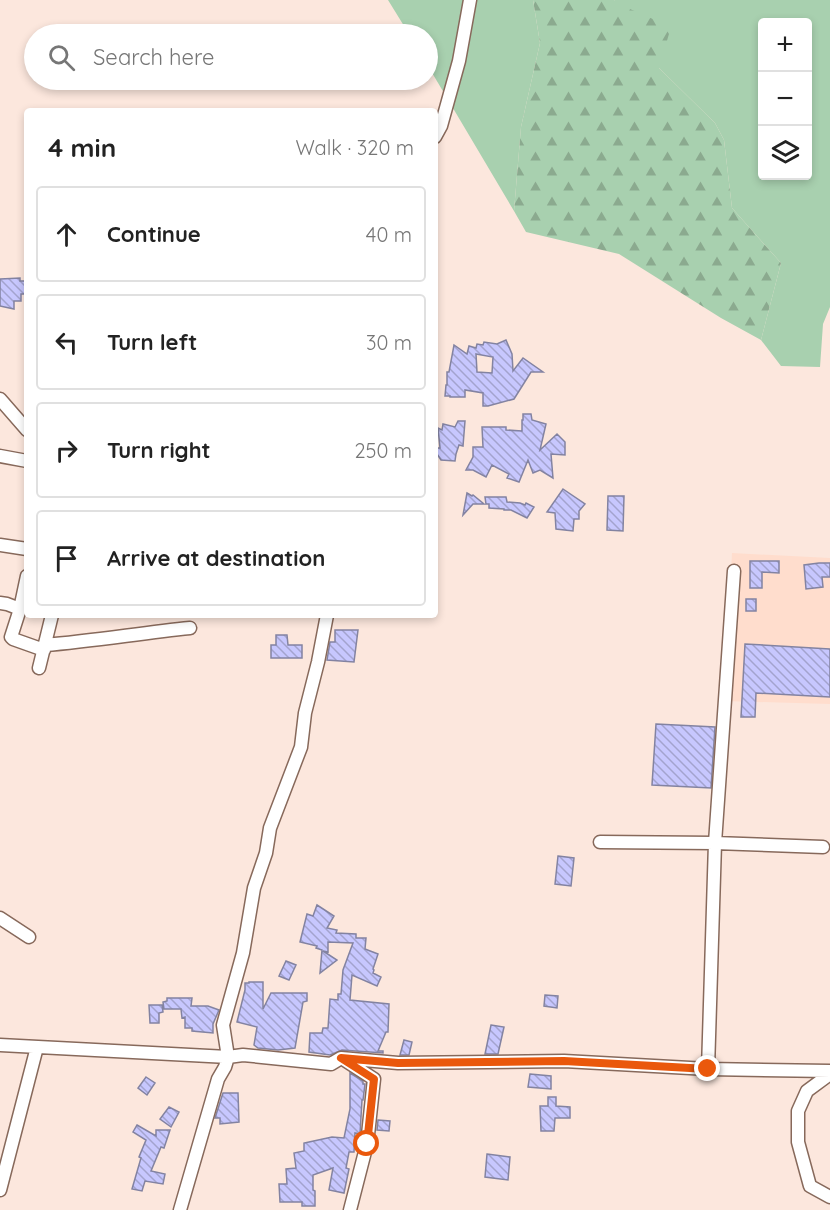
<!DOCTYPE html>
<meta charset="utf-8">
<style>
:root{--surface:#fff;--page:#f6f6f6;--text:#222;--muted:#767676;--line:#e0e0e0}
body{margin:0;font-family:Quicksand,sans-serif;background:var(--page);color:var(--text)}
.controls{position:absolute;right:18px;top:18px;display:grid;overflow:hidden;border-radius:6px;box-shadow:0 3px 9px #0003}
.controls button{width:54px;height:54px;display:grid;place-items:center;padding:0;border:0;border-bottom:2px solid var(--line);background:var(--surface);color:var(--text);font:30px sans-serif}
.stop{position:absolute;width:18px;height:18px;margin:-14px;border:4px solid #ea580c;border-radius:50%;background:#fff}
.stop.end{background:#ea580c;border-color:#fff;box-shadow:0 2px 6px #0008}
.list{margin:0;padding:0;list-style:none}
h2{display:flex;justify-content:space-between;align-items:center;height:78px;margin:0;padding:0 24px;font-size:26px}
h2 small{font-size:20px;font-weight:400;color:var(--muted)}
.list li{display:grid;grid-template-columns:39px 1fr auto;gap:18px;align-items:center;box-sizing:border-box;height:96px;margin:0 12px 12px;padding:0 12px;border:2px solid var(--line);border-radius:6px}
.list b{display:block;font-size:22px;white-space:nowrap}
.list em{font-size:20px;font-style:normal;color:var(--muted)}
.icon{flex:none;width:33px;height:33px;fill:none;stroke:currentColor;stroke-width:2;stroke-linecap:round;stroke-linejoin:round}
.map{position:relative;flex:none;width:830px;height:1210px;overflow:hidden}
.search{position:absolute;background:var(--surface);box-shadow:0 3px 9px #0003;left:24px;top:24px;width:414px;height:66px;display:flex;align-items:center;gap:15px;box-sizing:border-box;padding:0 21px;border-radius:33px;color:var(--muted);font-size:22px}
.panel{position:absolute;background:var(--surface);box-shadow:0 3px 9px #0003;left:24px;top:108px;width:414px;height:510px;border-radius:6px}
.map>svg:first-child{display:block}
.built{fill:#ffddcd}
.grass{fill:#a8d0af;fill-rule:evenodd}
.forest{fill:url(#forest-firs)}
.building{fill:url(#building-back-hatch);stroke:#8383a1;stroke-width:1.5;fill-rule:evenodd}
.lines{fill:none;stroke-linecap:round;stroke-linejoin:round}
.minor-casing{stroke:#87695b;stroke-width:15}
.minor{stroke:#fff;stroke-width:12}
.route{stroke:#ea580c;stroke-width:8}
</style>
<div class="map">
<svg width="830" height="1210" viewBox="0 0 830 1210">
<defs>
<pattern id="forest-firs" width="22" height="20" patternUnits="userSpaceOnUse" patternTransform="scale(1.5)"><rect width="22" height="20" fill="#a8d0af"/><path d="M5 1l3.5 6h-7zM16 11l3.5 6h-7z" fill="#8baa8f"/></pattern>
<pattern id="building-back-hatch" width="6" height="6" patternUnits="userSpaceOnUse" patternTransform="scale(1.5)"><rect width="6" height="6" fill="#c7c7fe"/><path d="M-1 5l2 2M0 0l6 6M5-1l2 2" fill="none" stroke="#a3a3ce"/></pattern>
</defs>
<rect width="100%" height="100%" fill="#fce7dd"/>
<path class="built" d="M732,553L830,558V704L724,701Z"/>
<path class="grass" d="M388,0H533L540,43L521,127L514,211L428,66V34H409Z
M615,0H830V307L823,324L820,367L781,366L761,340L781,263L732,208L724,140L715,123L659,68L613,2ZM762,22H808V176H762Z"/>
<path class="forest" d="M533,0H615L614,2L671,27L659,68L715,123L724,140L732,208L781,263L761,340L721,318L619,254L526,232L514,211L521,127L540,43Z"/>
<path class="building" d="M20,278V281H26V294H21V301H14V309L0,306V279Z
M506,340L512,354L513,371L523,358L543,372H531L514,399L488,406H483V393L465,390V397H450V396H445L446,385H447V372H449L454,345L467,354L469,346L476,348L477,344L483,345L484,342L497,344ZM476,354L493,357L492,373L477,372Z
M523,414H531L532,420L546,424L540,450L557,434L565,442V455L551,454L553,478L540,470L533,473L528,460L519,482L507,478L509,474L492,465L486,477L473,470H466L473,457V447H483L482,427H506V430L522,431V420H523Z
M458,421H465L463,446L459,445L456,454L455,461L441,460L435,451V448H440L438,428L442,430L443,424L455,427Z
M563,489L585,504L579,511V519H574L573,531L556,529L555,513L547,512Z
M467,493L472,496L473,495L484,504H473L463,515Z
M608,496H624L623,531L607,530Z
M485,497H506L507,502L520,503L525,505L526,503L534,507L527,518L511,510H504V509L489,508V504H486Z
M750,561H779V573L762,572V588H750Z
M819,563H830V577H822L823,587L806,589L804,565Z
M746,599H756V611H746Z
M335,630H358L354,662L327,660L330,642H335Z
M276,635H287L288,645H302V658H271V645H276Z
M745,644L830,649V697L756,693L755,717H741Z
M656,724L715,727L711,788L652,785Z
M558,856L574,858L571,886L555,884Z
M317,905L334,916L327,928L337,930L336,933L356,934V938H366L365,949L378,954L373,969L374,970L373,973L381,977L377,986L352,975L350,1000L389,1004L388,1032H386L378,1051H383V1053L342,1050L330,1055L309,1052L310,1033H322L323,1028H328L330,999L338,1000V994H341L343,970L353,943L328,942V952L323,951L337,960L320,973L322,950L316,948L317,946L300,942L307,914L313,916Z
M286,961L296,965L289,980L279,976Z
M249,982H263V1009L271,993H307V1001L303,1002L295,1048L278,1050L258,1048L254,1045L257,1027L237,1022L245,990V983H249Z
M545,995L558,996L557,1008L544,1006Z
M167,998H192L191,1006H208L219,1010L213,1024V1033L192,1031V1028H185V1017L182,1018L181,1009H164L163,1002L167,1001Z
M149,1005H162L163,1012L159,1013V1023H150Z
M491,1025L504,1027L498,1054H485Z
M404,1040L412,1042L409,1055H400Z
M350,1073L363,1081V1084H365L363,1100H362L360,1134L355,1133L354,1152H349L346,1168L349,1169L344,1193L329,1190L333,1168L313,1175V1190L315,1191V1206H302V1202H280L279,1184H287L286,1169L296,1168L294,1153L304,1151V1143L309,1142L332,1137L344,1138L350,1109Z
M530,1074L551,1076V1089L528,1087Z
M146,1077L155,1083L147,1095L138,1088Z
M223,1093H238L239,1122L220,1124V1118H215Z
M548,1097H556V1106L570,1107V1118H555L554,1131H541L540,1106H548Z
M169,1107L179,1112L171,1127L160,1119Z
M378,1120L390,1121L389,1131L377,1130Z
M137,1125L156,1136V1130H170L164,1148L161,1147L151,1171L165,1174L163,1184L145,1181L142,1191L132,1189L141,1158L139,1157L146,1140L133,1132Z
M487,1154L510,1157L508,1180L485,1177Z"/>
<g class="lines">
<g class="minor-casing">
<path id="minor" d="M435,137L441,126L459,61L470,0
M0,399L27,430
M0,456L27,461
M0,545L27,549
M27,576L20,609L11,637L13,639L44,650
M0,603L7,604L20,609
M45,645C93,641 141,633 190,628
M39,668L52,615
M600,842L715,843L823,847
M0,918L29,937
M0,1045L228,1057L243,1055L331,1064L341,1058L398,1063L564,1061L708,1069L830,1071
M343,1059L374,1079L367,1144L350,1210
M708,1069L715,843L734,571
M830,1074L807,1091L798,1111V1142L810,1186L830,1197
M0,1190L37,1047
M180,1210L218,1079L225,1067L228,1057L223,1025L243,953L254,888L266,853L270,828L301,747L305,713L318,662L327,615"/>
</g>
<use href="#minor" class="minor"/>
</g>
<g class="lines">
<path class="route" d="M367,1144L374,1079L341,1058L398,1063L564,1061L708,1069"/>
</g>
</svg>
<div class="controls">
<button>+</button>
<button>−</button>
<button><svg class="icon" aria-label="layers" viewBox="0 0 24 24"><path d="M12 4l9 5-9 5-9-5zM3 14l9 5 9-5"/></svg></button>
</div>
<div class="stop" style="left:367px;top:1144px"></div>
<div class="stop end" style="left:708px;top:1069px"></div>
<div class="search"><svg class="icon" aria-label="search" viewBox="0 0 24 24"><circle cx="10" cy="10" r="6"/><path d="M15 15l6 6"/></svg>Search here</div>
<section class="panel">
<h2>4 min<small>Walk · 320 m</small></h2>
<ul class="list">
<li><svg class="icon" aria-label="ahead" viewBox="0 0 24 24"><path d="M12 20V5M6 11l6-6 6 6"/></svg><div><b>Continue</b></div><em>40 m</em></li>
<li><svg class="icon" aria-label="left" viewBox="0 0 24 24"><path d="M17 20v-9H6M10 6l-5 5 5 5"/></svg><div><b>Turn left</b></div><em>30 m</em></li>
<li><svg class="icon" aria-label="right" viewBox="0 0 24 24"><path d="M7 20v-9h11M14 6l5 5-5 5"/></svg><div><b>Turn right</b></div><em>250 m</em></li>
<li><svg class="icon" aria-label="arrive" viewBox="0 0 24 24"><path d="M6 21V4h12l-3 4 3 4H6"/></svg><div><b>Arrive at destination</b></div></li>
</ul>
</section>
</div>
